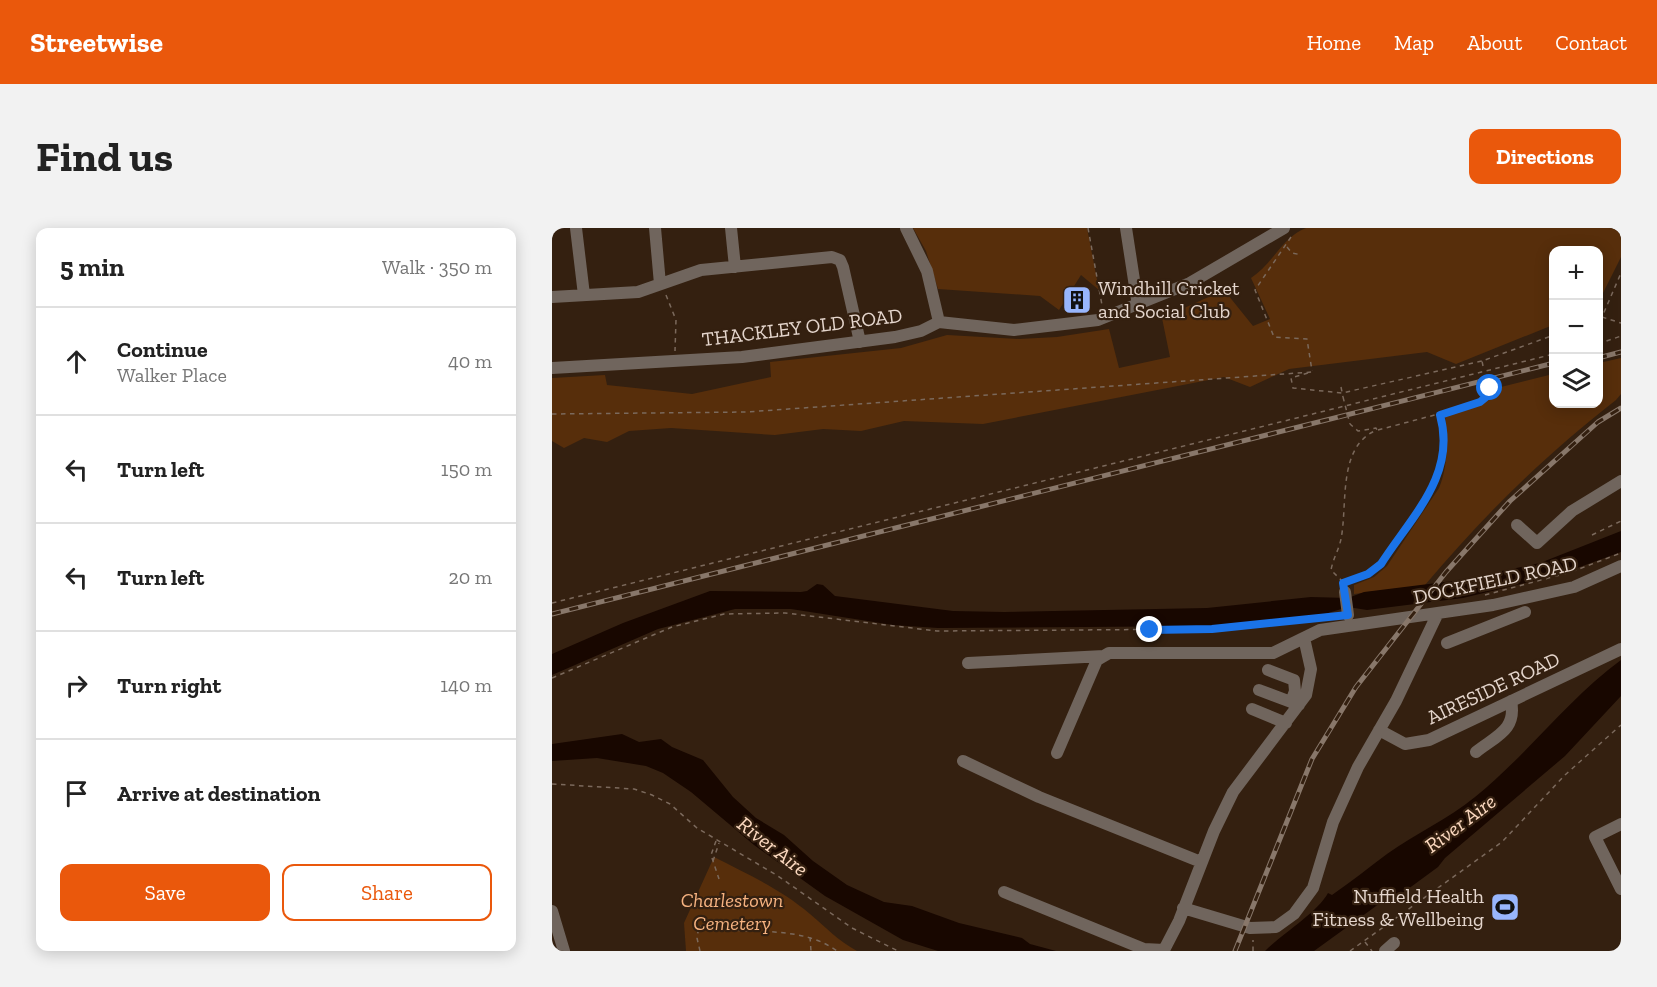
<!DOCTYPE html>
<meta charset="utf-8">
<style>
:root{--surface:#fff;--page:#f2f2f2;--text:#222;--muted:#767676;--line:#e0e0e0;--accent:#ea580c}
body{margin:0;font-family:"Zilla Slab",serif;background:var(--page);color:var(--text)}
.controls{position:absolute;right:18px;top:18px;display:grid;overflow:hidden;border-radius:12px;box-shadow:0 3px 15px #0003}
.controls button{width:54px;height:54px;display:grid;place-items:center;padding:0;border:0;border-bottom:2px solid var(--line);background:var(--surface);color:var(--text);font:30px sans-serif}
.stop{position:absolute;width:18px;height:18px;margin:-14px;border:4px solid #1a73e8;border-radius:50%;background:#fff}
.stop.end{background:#1a73e8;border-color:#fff;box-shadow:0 2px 6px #0008}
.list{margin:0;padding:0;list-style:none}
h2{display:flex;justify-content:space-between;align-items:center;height:78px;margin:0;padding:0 24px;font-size:26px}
h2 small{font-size:20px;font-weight:400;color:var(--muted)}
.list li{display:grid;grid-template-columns:39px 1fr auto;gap:18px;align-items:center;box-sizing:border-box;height:108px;padding:0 24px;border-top:2px solid var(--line)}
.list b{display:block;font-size:22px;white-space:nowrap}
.list p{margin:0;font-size:20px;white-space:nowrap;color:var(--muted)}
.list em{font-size:20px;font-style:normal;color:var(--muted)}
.actions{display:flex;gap:12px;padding:18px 24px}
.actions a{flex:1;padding:14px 0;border:2px solid var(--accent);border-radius:12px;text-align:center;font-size:21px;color:var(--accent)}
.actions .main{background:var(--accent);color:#fff}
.icon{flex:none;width:33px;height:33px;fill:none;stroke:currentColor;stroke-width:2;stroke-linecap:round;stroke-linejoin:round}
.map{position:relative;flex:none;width:1069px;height:723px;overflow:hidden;border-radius:12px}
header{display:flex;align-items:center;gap:36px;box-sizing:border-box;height:84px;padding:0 30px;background:var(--accent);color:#fff}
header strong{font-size:28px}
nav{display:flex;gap:33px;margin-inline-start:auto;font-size:21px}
.intro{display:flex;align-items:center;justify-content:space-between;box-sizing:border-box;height:144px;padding:0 36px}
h1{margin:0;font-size:42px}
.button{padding:15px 27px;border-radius:12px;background:var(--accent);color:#fff;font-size:21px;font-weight:700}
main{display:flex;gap:36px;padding:0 36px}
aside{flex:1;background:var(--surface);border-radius:12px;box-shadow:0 3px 15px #0003}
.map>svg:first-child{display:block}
.green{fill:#572e0b}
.water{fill:#180700}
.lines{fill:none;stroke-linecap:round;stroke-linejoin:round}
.path{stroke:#7b695c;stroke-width:1.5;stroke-dasharray:4.5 4.5;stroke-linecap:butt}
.minor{stroke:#70655d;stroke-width:12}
.rail-casing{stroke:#88776a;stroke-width:5}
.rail{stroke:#342010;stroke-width:3;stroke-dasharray:9;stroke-linecap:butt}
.path-bridge{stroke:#7b695c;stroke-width:1.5;stroke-dasharray:4.5 4.5;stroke-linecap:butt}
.route{stroke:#1a73e8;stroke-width:8}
.labels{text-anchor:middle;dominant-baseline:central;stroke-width:4.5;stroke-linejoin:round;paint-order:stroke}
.poi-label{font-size:20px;fill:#e5d6cd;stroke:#342010;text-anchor:start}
.street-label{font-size:20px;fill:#e5d6cd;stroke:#342010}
.park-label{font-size:20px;font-style:italic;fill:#f7b381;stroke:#342010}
.water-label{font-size:21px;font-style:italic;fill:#fcd9c0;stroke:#342010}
</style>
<header>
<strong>Streetwise</strong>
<nav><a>Home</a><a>Map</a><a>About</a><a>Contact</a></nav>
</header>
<div class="intro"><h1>Find us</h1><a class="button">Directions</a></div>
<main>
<aside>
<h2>5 min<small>Walk · 350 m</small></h2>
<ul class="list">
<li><svg class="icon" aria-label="ahead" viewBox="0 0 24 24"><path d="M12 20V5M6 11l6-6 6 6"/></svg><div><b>Continue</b><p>Walker Place</p></div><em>40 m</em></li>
<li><svg class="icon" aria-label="left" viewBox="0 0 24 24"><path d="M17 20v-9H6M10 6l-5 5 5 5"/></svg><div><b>Turn left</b></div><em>150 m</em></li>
<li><svg class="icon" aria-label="left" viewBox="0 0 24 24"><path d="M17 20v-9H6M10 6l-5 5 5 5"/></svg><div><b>Turn left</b></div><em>20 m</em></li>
<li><svg class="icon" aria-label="right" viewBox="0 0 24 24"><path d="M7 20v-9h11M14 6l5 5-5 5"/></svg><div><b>Turn right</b></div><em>140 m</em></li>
<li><svg class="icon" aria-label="arrive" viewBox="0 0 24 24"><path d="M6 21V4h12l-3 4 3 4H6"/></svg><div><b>Arrive at destination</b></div></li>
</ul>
<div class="actions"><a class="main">Save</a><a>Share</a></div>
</aside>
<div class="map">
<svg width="1069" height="723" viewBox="0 0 1069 723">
<rect width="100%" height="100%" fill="#342010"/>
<path class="green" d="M361,0H535L547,62L529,47L507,82L488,68L386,61L374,23Z
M754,0H1069V29L1047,73L1046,22H1002L1001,97L904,136L875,124L737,141L698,159L672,149L431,196L352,193L309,203L271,201L223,207L119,200L77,203L55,214L32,210L12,220L0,213V150L53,147L55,157L140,166L219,149L218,134L349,120L395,107L467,111L505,109L557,101L567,140L618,129L610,90L672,62L701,98L718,91L699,50C721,36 730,9 754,0Z
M1069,130V166L1064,172C991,229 932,287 873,357L802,366V357L822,349L835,338L887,260C896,239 896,211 893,188L940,171L941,161L1001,146L1002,176H1046L1047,135Z
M162,629C195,646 229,661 258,686C275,700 285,712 305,723H134L132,695Z"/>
<path class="water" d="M1069,303V324L1006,347L911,370L815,382L796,379L766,388L664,398L386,400L341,397L239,381H183L106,401L0,447V426L71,395L158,363L249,364L255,363L265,356L271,357L283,368L401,383L452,384L655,380L759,369L796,370L812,364L901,353L988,335Z
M1069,432V468L1013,528L893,630L886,639L837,675L831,673L762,723H713C730,706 766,684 776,665L780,667C799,654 816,640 835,626C863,606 896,591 923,569C975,527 1015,472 1069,432Z
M70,506L87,514L109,511L120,519L151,532L181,569L204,590L232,607L261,633L295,657L332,674L360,678L407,695L470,710L478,716L504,723H386L351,712L273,668L202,617L139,564L111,545L94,538L45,530L0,533V516Z"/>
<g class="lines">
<path class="path" d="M536,0L550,77
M739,9L703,62L722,109L755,111L760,143
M735,19L740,25L750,27
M114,67L124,92L123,123
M1050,89L1069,95
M1046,90L1050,89L1069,45
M1046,116L1069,108
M931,138L930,133L1002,107
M756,145L739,150L741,160L790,165L930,133
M789,159L791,169
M0,186L194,184L760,144
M826,202L928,175L939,165L938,161
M1040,307L1069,293
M796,353L816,346L829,336C859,289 906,247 888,187
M791,354L779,342C781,331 787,321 789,311C796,276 785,218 825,202L824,200L806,203L798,196
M933,367L1019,344L1069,325
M0,375L1002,126
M0,450L120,399L172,386L233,385L385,403L660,401L765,391
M0,556L82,561L100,567L118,576L145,600L226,648L300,700L346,723
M164,613L159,627L167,651
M161,633L167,615
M258,709L259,723
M813,714L820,723
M148,723L145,710L147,698C192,708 247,695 285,723
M701,723V712
M798,723L950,614L1013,547L1069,497"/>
<path class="minor" d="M24,0L32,67
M103,0L108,56
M179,0L183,39
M354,0L375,43L387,94
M574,0L586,78
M0,69L86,64L149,42L280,29L288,32L291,39L308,114
M0,140L190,129L343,109L369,103L387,94L462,102L546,92L638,55L732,0
M965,297L985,315L1020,283L1069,253
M793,364L796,387
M895,415L973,384
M416,435L552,428
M716,442L742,452L743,463L739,474
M707,462L747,477
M700,481L734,495
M827,502L853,516L877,512L1069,421
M924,524C944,508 965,502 959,473
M505,525L545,432L557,425H721L768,402L941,377L1022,359L1069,338
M411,533L487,569L649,634
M1069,596L1043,609L1069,661
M452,664L592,721L612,722L627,693L662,603L681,564L754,467L759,441L752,410
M631,680L698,700L724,699L742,686L761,660L781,594L806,539L844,473L885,387
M0,683L12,723
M833,723L842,715"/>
<g class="rail-casing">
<path id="rail" d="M1046,130L1069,124
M0,386L1002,135
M683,723L760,531L804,459L894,344L958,273L1046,194L1069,180"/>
</g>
<use href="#rail" class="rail"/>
<path class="path-bridge" d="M791,169L798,196"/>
</g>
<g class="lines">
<path class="route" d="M598,402L660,401L796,387L791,355L816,346L829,336C859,289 905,247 888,187L928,174L939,165L938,160"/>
</g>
<defs>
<g id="building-square" transform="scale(1.5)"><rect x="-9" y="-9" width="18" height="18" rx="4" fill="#98b6fd" stroke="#342010"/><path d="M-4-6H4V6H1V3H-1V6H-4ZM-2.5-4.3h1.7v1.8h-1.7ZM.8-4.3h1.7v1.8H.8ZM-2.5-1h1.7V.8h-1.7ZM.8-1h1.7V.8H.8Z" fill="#111"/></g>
<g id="stadium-square" transform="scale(1.5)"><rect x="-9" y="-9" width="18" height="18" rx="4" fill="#98b6fd" stroke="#342010"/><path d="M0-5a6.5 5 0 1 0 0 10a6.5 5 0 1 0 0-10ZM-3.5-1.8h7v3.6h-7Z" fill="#111"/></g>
</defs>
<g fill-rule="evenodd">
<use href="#building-square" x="525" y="72"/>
<use href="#stadium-square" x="953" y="679"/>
</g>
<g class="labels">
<g class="poi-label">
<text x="546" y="60">Windhill Cricket<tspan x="546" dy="23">and Social Club</tspan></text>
<text x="932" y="668" text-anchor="end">Nuffield Health<tspan x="932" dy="23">Fitness &amp; Wellbeing</tspan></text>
</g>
<g class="street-label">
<text transform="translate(250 99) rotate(-7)">THACKLEY OLD ROAD</text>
<text transform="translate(943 352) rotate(-12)">DOCKFIELD ROAD</text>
<text transform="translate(941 460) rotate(-25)">AIRESIDE ROAD</text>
</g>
<g class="park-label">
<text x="180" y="672">Charlestown<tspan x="180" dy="23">Cemetery</tspan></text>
</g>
<g class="water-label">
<text transform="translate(908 595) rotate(-37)">River Aire</text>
<text transform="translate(221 618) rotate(38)">River Aire</text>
</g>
</g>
</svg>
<div class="controls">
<button>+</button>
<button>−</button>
<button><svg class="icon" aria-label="layers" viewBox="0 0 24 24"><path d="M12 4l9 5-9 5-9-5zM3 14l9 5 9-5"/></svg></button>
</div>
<div class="stop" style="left:938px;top:160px"></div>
<div class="stop end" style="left:598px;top:402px"></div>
</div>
</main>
